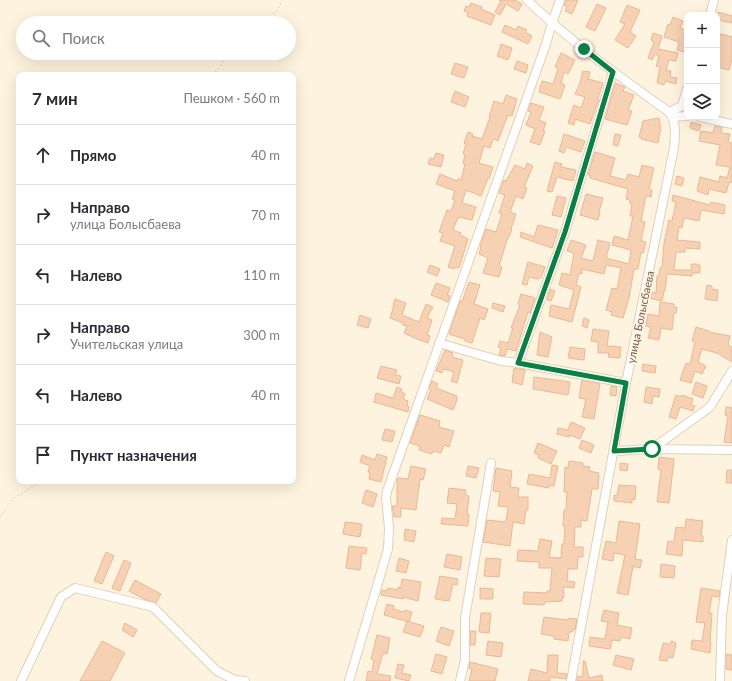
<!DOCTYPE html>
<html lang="ru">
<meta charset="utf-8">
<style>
:root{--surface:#fff;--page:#f7f7f7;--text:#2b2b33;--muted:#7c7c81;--line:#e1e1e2}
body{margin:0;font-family:Lato,sans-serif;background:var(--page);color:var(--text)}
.controls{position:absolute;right:12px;top:12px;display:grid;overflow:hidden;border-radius:8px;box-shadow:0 4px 16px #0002}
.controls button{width:36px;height:36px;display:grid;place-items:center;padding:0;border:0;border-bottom:1px solid var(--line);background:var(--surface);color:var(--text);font:20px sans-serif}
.stop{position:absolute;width:12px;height:12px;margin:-9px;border:3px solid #0b8043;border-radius:50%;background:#fff}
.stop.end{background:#0b8043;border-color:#fff;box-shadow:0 1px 4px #0008}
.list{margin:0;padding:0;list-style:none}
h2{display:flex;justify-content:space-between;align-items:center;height:52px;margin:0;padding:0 16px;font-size:17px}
h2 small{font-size:13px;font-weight:400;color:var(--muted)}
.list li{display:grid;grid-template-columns:26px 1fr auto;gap:12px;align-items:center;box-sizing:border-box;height:60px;padding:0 16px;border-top:1px solid var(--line)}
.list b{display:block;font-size:15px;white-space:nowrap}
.list p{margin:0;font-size:13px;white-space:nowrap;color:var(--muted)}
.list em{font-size:13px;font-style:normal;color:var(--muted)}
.icon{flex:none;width:22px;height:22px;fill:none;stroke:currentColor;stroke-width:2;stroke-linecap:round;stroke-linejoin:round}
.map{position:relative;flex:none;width:732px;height:681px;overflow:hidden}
.search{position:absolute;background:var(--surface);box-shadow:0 4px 16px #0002;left:16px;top:16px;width:280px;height:44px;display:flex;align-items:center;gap:10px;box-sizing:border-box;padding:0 14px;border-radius:22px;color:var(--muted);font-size:15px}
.panel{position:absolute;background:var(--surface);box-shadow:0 4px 16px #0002;left:16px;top:72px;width:280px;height:412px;border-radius:8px}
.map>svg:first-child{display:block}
.building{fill:#f6d1b3;stroke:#eab892}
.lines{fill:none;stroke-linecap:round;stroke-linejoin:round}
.minor-casing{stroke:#e2cfb9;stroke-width:10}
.path{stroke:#dab497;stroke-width:1;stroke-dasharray:1 3;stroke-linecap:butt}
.minor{stroke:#fff;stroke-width:8}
.route{stroke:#0b8043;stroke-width:5}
.labels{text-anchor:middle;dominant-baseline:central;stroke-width:3.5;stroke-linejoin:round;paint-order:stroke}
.street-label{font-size:11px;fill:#765844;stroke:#fff6e6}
</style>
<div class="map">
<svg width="732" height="681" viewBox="0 0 732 681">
<rect width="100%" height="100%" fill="#fef3de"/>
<path class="building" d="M499,0H515L522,4L518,11L506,4L500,15L495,12L501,1Z
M566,0H578L572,14L565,11L567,7L564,5Z
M471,3L482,7L481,9L495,15L491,25L467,16L468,12L464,11L466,6L469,7Z
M597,4L606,8L595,31L586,27Z
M627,5L640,10L630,32L636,36L628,48L615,40L625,24L620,22Z
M718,12L732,16V23L717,20Z
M673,17L683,21L680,28L687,31V44L684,52L677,50L679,42L664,37L668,24L670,25Z
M505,25L516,30L518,26L527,30L525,32L532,36L528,44L502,32Z
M653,33L662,36L658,49L678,53L676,61L669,60L666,70L671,71L670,77L677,78L676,84L665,81L664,85L657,83L660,67L656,66L659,56L655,54L652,60L648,58L654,42L651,40Z
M717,33L732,37V59L729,70L717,67Z
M501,44L512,48L508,60L497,56Z
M561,53L575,60L568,74L564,72L561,83L565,85L560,99L539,92L542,81L553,84L558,69L555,67Z
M517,61L528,65L526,73L514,69Z
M455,63L468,67L464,78L451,74Z
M583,71L590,72L588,79L603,83L598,98L599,99L590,124L575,119L574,125L568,123L574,105L581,108L585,97L575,94L580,83Z
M615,83L625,87L623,91L634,95L628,110L632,111L627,125L605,119Z
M455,91L469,97L465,107L451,102Z
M506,95L517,99L512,116L508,115L498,141L493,139L490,148L484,146L479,163L493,167L489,179L488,178L481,196L466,190L462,203L476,207L472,220L458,217L453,230L461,233L460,235L468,239L459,268L455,267L454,269L448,267L455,246L440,241L443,233L439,232L447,210L451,211L455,200L452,199L455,191L436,184L440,174L457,181L458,179L461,180L465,164L463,163L465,155L463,154L466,144L464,143L468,132L473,134L472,136L482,139L490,117H489L494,101L503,104Z
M531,103L544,107L539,120L546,123L543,131H545L540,145L530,142L535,129L526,125L531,112L528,111Z
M659,118L661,132H660L658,143L641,139L642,138L639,137L643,121Z
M691,122L701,125L699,131L690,128Z
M715,126L722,127L721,133L730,134L728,142L732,143V183L729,182L726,193L709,189L708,195L697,191L700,177L719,182L720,176L727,178L730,167L716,165L720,145L699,141L701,131L713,133Z
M564,134L585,141L581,152L566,147L564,153L559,151Z
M615,134L621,135L618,146L613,145Z
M595,152L615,158L610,176L626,180L628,174L639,177L642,165L654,168L649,189L652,190L651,197L646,196L641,221L645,222L641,241L646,242L643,253L641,252L638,269H634L629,298L623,318L611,315L612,312L606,310L612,288L617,289L621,268L606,265L604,274L582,269V274L579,273L576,285L581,287L572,322L549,316L551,305L569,309L574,290L559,285L562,273L570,275L574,253L567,251L571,240L586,245L581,258L593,261L598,240L610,243L606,258L629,264L631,250L612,245L614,236L628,240L633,216H630L632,204H630V200L626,199L628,189L590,178V175H588Z
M436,153L444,155L441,167L428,164L430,158L434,159Z
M555,162L562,164L561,167L576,170L573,181L557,177L552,192L547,191Z
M527,163L533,166L524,187L527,188L523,199L516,196L510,212L516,214L511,229H512L509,237H508L499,266L502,267L499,277L483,273L488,258L479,254L481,247L480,246L486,229L496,232L502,214L499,213L505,195L499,193L504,180L506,181L515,165L525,169Z
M677,176L684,178L682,186L675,184Z
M586,194L603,198L599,212H600L598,220L580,215Z
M673,195L710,205L711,202L725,205L724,214L701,210L699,221L684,218L682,228L679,227L677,240L700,242V249L685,248V252H676L674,270H692L691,264H697V265H700V273H692V276L667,274L665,291H664L662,301L649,298L650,292L656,293L657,276H659L660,268H662L664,243L669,220L672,221L676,202L672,201Z
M557,196L566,198L561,217L552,215Z
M538,225L558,230L552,248L520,237L521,232L534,237Z
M528,262L545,267L541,278H539L538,279L529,277L527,285L522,284Z
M430,265L440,269L437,276L427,272Z
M469,282L480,285L474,304L488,309L484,320L480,318L472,343L465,341V339L449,334L460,301L462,302Z
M436,283L450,288L447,295L450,296L448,302L431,295Z
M707,285L712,286V289L718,290L717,301L705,299Z
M550,289L555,291L551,301L547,300Z
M521,294L535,298L530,313L528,312L516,351L507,349L505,356L499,355L501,348L498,347L500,341L508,343L513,328H511L520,305L518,304Z
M395,299L406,303L402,315L419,322L426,304L433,307L427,318L432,320L427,335L430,336L428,343L417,339L404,333L407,326L403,325V323L390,318L394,305H393Z
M660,302L674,304V307H677L676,313H674L672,330L661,328L659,340L648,338L651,327L646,326L648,314L659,316Z
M493,303L505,306L503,312L492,308Z
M360,315L371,319L368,328L357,325Z
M584,318L589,320L587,328L582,326Z
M696,327L709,331V332L730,336L728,345L732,347V362L717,353L702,349L698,362L706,366L702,374L695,371L691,383L680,380L686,363L690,364L695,342L692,341Z
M593,329L609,331L607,346L621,347L620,358L608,357L609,353H598V342L591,341Z
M540,332L552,337L548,357L537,355Z
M570,347L585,349L584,360L568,358Z
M445,350L453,353L452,357L463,360L457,383L451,381L454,372L443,369L442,373L436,371Z
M643,364L656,366L655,373L642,371Z
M381,366L397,370L395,375L401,376L399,384L377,378Z
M514,368L525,370L522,385L512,382Z
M534,377L570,382L568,395L533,389Z
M582,380L600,384L594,419L582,417L586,399L579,398Z
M432,381L438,384L436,388L457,396V400L453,410L427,399L431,389L429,388Z
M696,382L707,386L703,398L692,394Z
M611,386L617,387L616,396L610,395Z
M397,387L402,389L401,392L405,394L403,399L408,401L407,406L409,407L408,412L374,402L376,393L393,398Z
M646,387L660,389L659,397L653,396L652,404L644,402Z
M676,395L681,397L682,395L693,399L691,405L695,406L693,411L680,407L676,419L669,417Z
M726,407L732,408V443L724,442L728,416L725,415Z
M420,415L440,421L439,427L454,431L449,447L444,445L441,453L433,451L432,454L419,450L420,446L410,443Z
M571,422L585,428L580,439L569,435V437L557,434L558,428L568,430Z
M385,429L395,431L392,442L382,440Z
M582,440L594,445L591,453L579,448Z
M538,443L557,451L551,464L538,458L539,455L534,453Z
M377,454L387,457L381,482L369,479L370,472H368L370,466L360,462L362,455L375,460Z
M659,457L674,459L669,503L657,502L661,470L658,469Z
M569,461L583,463V466L590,467L589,471L599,473L598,489H592L587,521L581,520V527H575L574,547H583V557H578L577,569H568L567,581L575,582L574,588L563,587L564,598H562V601L545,602L544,605L523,604L524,592L547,593V591H550L552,568H539V562L517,561L518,550L538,551L540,539L552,541L549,557L561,558L562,544H564L565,526H563L564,510H566L567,492H564L565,467L568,468Z
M620,463L628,464L627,471L620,470Z
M552,465L558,466L554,486L549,485V488L527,484L529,474L550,478Z
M411,466L426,469L423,480L420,479L416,510L401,508V517H394L392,506H397V480L398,478L408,479Z
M468,466L479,468L476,478L466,476Z
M496,468L512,471L510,487L519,488L518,497H528V510H526L524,524L513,522L510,546L483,542L487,520L506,522L508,507L498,506L500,492L493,491Z
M727,470H732V483H726Z
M619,485L636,486L635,500L632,499V503L614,501V495L617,496Z
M449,488L466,490L465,495L469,496L467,514H469L468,526L441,524L442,518L455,519L457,504L447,503Z
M366,490L377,494L373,507L362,503Z
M686,519L703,521L701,535L703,536V542L683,540L682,556L666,554L668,541L674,542L676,527L685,528Z
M619,521L640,524L635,559L642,560L640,568L633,566L628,595L617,593L625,555L614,553L613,561L602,559L606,541L616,543Z
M345,522L362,524L360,537L343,534Z
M405,529L416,531L414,542L404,540Z
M349,546L367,548L366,554L362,553L360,570L346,568Z
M106,552L114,556L102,584L94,581Z
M447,554L462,557L460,570L444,567Z
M399,558L409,561L406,573L396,571Z
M486,558L501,559L499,577L484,576Z
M124,560L131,563L120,591L112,588Z
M661,564L675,566L674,578L660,577Z
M440,576L458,579L457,585L453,584L449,601L435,599Z
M402,579L421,582L418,601L403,597V599L381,595L382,590L387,591L388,588L398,590V587L401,588Z
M135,580L161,594L156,603L144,599L129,591Z
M480,588L493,589V599H480Z
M701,588L720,591L719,597L712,596L709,613H712L710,643H711L710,653L691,649L692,640L702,641L705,623L696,622Z
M387,604L394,606L393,609L404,612L405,610L412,612L409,622L384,615Z
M604,610L619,613L617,625L632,628L630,639L621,637L620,641L612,640L610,649L589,646L590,637L605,639L608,622L601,621Z
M481,613H491L489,633L479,632Z
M544,617L568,620L569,618L577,619L575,630L573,629L572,632H569L568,641L554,639V636L541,634Z
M407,621L424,626L420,637L403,632Z
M125,623L137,630L133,637L122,630Z
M441,627L454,631L449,646L436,641Z
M470,631H476L475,645H470Z
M377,635L390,638L387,654L383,653L377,674L391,676L390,681H366L368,671L372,672L374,660L371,659Z
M102,641L125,653L110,681H80Z
M488,641L503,643L501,657L486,655Z
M671,641L676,643L673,658L668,657L667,661L659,660L663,643L670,644Z
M436,654L447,657L442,674L431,671Z
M726,654L732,655V670L726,669Z
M548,655H558L557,673L567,674L566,679L550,677V681H528L531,669L547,673Z
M616,655L634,659L631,670L613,665Z
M583,661H585L589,678L602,675L603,681H577V677L583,676Z
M470,662L498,669L495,681H469L472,669H469Z
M398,664L404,665L402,673L411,675L409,681L395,678Z"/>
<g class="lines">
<g class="minor-casing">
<path id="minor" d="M527,0C571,42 620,77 669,112C677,122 675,135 674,148L626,383L571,681
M710,15L714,0
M669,112L682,106L687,89
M673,117L687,116
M700,117L732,124
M439,343L501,361L518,363L626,383
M518,363L565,232L613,72
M652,449L710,407L732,371
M614,451L652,449L732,450
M21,681L61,597L75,588L153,607L217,671L235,680L245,681
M349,681L388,549L389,528L386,497L387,491L546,44L552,23L560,0
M460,681L465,660V618L491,463
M720,681L722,615L732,540"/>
</g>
<path class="path" d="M266,23L279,7L282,0
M213,75L230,53
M0,517L14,498L43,481"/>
<use href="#minor" class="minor"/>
</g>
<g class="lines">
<path class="route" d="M584,49L613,72L565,232L518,363L626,383L614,451L652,449"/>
</g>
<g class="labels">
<g class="street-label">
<text transform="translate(640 317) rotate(-78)">улица Болысбаева</text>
</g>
</g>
</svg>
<div class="controls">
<button>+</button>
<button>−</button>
<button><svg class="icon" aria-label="layers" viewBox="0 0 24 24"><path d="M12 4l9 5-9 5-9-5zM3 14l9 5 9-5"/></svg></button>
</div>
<div class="stop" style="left:652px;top:449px"></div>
<div class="stop end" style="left:584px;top:49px"></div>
<div class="search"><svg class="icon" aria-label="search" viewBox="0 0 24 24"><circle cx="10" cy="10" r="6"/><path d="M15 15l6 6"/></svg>Поиск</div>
<section class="panel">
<h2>7 мин<small>Пешком · 560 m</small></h2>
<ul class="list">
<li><svg class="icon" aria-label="ahead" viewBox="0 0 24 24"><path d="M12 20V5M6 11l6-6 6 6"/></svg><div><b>Прямо</b></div><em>40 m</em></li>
<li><svg class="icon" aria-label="right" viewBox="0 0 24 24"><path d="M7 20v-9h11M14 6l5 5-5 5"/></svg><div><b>Направо</b><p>улица Болысбаева</p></div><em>70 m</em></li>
<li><svg class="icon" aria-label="left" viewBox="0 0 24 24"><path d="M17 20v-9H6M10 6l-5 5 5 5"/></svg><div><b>Налево</b></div><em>110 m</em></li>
<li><svg class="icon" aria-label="right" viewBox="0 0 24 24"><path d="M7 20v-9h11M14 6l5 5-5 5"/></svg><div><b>Направо</b><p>Учительская улица</p></div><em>300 m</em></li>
<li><svg class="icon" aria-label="left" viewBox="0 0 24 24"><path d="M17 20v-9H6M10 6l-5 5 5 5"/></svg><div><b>Налево</b></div><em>40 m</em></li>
<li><svg class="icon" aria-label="arrive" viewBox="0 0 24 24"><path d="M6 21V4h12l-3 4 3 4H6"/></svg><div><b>Пункт назначения</b></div></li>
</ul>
</section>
</div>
